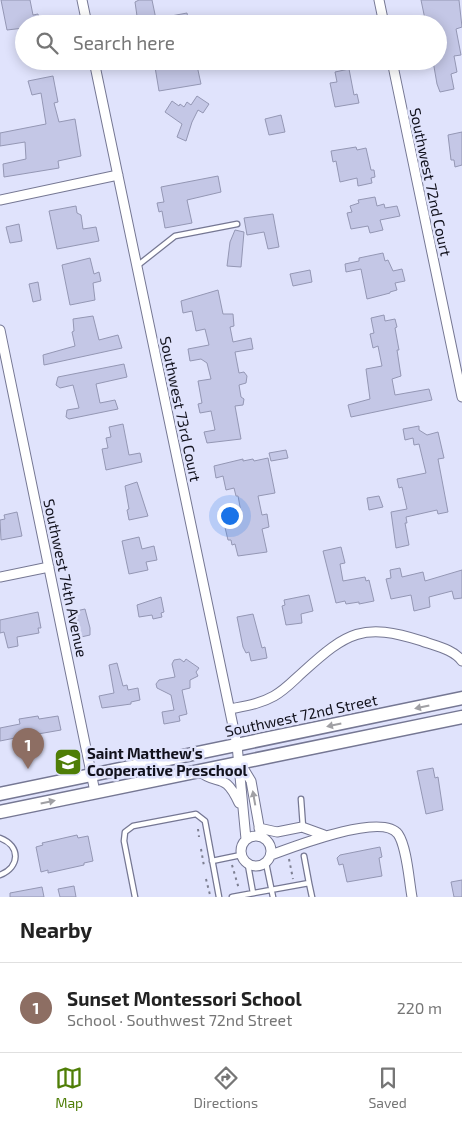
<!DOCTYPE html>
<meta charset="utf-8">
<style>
:root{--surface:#fff;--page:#f2f2f2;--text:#222;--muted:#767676;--line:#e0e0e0;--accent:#4f7e07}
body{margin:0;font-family:"Exo 2",sans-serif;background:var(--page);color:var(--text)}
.you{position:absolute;left:229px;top:515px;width:18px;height:18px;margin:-12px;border:4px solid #fff;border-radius:50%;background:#1a73e8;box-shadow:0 0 0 8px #1a73e833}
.badge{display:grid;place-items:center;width:32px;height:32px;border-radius:50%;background:var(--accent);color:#fff;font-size:16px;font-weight:700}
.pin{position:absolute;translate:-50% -41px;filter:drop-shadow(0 1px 2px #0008)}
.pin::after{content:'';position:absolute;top:26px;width:18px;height:15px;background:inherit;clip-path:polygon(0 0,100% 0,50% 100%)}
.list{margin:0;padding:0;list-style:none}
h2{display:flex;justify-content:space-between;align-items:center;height:65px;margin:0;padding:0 20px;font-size:21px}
h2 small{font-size:16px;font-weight:400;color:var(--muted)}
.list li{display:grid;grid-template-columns:32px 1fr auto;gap:15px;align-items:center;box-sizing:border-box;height:90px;padding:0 20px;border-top:1px solid var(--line)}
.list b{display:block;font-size:19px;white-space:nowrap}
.list p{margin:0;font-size:16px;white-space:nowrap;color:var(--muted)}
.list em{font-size:16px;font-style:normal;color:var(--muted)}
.icon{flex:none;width:28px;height:28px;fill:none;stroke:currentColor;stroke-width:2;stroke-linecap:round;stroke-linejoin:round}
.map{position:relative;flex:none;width:462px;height:897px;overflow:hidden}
.search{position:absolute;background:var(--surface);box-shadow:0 2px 12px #0003;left:15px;right:15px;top:15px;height:55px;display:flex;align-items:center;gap:12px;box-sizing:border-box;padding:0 18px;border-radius:28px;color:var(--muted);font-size:19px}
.sheet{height:155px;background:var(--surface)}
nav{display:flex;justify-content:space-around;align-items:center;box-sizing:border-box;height:70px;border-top:1px solid var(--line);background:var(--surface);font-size:14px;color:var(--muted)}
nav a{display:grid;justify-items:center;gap:2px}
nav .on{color:var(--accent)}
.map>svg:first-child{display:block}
.building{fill:#c4c7e6;stroke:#9497b4}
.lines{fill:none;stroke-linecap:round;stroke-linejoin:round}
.lane-casing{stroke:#757793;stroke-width:7}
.street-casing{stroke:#757793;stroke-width:11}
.secondary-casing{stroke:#757793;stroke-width:15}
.path{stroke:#7d7f91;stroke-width:2;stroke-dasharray:2.5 4;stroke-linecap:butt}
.lane{stroke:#fff;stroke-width:4.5}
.street{stroke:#fff;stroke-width:9}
.secondary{stroke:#fff;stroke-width:12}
.oneway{fill:#a0a0a4}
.labels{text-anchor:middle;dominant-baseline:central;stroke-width:5;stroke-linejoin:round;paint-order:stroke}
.street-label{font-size:15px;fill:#11111c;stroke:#e0e3fc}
.poi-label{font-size:15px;font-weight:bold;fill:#11111c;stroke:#e0e3fc;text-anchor:start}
</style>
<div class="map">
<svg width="462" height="897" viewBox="0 0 462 897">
<rect width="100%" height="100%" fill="#e0e3fc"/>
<path class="building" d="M1,0H30L33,15L38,14L40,24H24V28L7,30Z
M139,0H152L157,24L138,23L135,2Z
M421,0H459L462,27L456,29L461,55L454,56L457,72L451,74L454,89L440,92L437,84L433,61H438V24H426Z
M187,13L189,24H173L171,16Z
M154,61H196L201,84L159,91Z
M349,69L354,95L357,94L359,103L335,107L330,83L337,82L335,72Z
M53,76L58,102L54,103L59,122L75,119L81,156L58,161L59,168L4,177L3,164L26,159L25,142L0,146V133L46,124L41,93L32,95L28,81Z
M197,96L209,104L203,113L198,110L192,122L186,141L177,137L182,124L165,112L172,101L179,106L180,104L184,107L187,102L191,105Z
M281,115L285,132L269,135L265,119Z
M462,132V165L455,167L454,160H451L448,135Z
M356,147L357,150L366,148L371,170H374L375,177L371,178L372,183L358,186L357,178L340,182L336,161L333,162L331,151Z
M218,176L221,192L187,200L192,223L165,228L162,211L159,212L157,203L164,202L161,187Z
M375,197L377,206L384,204L385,208L397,206L400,216L380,220L383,230L370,233L368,226L351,229L347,213L352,212L350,206L359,203L358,200Z
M76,206L77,213L81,215L83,229L96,227L99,241L57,249L49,211Z
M273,214L279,247L268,249L264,232L247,235L244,218Z
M19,224L22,241L10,243L6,227Z
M235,230L244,232L241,267L227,266L230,242Z
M383,253L385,261L388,260L393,271L402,269L405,281L395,283L397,290L390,292V293L367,299L361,269L346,272L345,264L359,261V258Z
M90,258L94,274L99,272L101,281L93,283L95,300L70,305L62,265Z
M310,270L312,282L293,286L290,274Z
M38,282L41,300L33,302L29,284Z
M218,290L223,314H233L234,326L230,327L233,342L251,338L253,349L235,352L239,373L244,372L247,376L246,383L239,385L241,397L244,399L243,405L235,406L241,439L207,443L204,432L215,430L211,411L200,413L198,404L202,403L198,381L211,379L207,363L201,359L190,361L188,349L209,345L205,329L196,331L192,311L183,313L181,301Z
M384,315L385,321L395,319L397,327L395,328L399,350H397L401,376L392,379L395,395L429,389L432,400L351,417L348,405L370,399L366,369L382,366L378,346L373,348L370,334L374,333L371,318Z
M93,316L99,340L118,335L122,348L44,365L43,355L75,346L72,332L74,331L73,319Z
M124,364L127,377L96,384L100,403L115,400L118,409L69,419L66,417L67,410L79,408L73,385L60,388L56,385L58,377Z
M123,424L129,455L140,453L142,462L106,470L102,449L108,448L106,438L111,437L109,427Z
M419,426V430L427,435L438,432L444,458L438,459L448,512L438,514L437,510L406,517L407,523H405L409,545L396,548L391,512L407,509L402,487L399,488L397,479L426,473L419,444L414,445L413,438L405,440L403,429Z
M286,450L288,458L271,461L269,453Z
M268,458L275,493L258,496L262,515L267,514L269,527L262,529L267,552L238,556L235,544L232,545L231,540H228L222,515L241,512L238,496H236L234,488L226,490L223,476L216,478L214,466L243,459V461L253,459L254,461Z
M137,482L148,516L129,520L127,510L129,509L125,486Z
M379,496L383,507L369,510L367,498Z
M17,512L22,536L1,540L0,520L5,519L4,515Z
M139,537L142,549L154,546L157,560L146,562L148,570L129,574L122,541Z
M341,547L345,563L340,564L343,581L365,577L366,581L369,580L374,601L359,604V602L346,604L345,601L336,603L323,551Z
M400,568L402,577L423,572L425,581L462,570V598L454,599L452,591L429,597L430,607L414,611L411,595L391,599L386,579L391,578L390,570Z
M309,595L313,611L301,614L302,623L286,625L282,606L285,605L284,600Z
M161,597L164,612L161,613L162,617L153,619L152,615L139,617L137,605Z
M85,609L90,628V635L81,637L76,611Z
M38,612L41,628H38L39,633L17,637L18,646L8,648L4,632L0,633V620Z
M253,614L262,648L265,647L267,658L251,661L249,652L246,653L243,647L237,617Z
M180,659L184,662L186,659L199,668L196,672L198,676L190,680V688L182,690L187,714L179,716L180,721L164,724L162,712L174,710L171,695L157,688L156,684L159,680L175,677L172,664L174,660Z
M117,663L123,686L127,685L128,690L138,688L140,700L131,702V704L102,708L99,696L114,693L109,665Z
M38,716L39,719L58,716L61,730L38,734L39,737L23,741V738L16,740L15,738L0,741V728L20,724L19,719Z
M433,768L435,778L438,777L443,810L426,814L417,771Z
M77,835L78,838L88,836L93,861L84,863V865L48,873V870L41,872L36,847L43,845L42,843Z
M380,847L382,857L379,858L382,876L347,882L343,864L339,865L337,858L340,855Z
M462,880V897H454L451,882Z
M74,886L76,897H60L58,889Z
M42,887L44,897H10V893Z"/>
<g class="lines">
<g class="lane-casing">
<path id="lane" d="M137,266L175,236L237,224
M301,799L303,827
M0,838C21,846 20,867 0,875
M304,856L309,883
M212,861L241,855
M266,863L273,897
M248,865L253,893
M135,897L124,841L125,832L133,826L196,814L205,821L219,897
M232,897L309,883L312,897"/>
</g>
<g class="street-casing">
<path id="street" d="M82,0L87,24
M379,0L384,24
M94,61L237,745L246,839
M392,61L462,397
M0,200L118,175
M0,330L95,792
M0,577L49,567
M230,709C245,706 260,704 274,696C285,690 294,680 303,672C347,632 363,622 422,641C435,646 453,649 462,661
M240,763L251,781L261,837
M199,771C218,787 224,770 239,803
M259,828L277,832L302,827L324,835
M241 851a15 15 0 1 1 30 0a15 15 0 1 1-30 0Z
M271,855C293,847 382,812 398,834C407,847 409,881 412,897"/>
</g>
<g class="secondary-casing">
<path id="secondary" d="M0,794L462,698
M0,812L462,717"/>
</g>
<path class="path" d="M198,829L199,837
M201,849L204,866
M289,859L293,879
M232,865L239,889
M206,879L210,895"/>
<use href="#lane" class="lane"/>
<use href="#street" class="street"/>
<use href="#secondary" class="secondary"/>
</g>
<defs><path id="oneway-solid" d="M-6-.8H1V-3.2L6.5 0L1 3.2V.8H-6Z" transform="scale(1.25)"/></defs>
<g class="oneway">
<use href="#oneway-solid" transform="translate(422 707) rotate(168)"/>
<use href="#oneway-solid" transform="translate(334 725) rotate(168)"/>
<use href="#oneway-solid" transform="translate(254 798) rotate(-100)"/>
<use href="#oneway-solid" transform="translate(48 802) rotate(-12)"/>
</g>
<defs>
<g id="school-square" transform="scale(1.4375)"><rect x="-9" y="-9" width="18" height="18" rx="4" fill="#4f7e07" stroke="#e0e3fc"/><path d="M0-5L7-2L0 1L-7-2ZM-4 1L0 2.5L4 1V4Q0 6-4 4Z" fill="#fff"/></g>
</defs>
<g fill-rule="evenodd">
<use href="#school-square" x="68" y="762"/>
</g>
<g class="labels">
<g class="street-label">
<text transform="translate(431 182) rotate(78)">Southwest 72nd Court</text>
<text transform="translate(181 409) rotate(78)">Southwest 73rd Court</text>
<text transform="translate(66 578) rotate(78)">Southwest 74th Avenue</text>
<text transform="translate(301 715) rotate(-12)">Southwest 72nd Street</text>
</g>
<g class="poi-label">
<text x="87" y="753">Saint Matthew's<tspan x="87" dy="17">Cooperative Preschool</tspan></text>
</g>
</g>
</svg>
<div class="you"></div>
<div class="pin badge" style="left:28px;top:769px;background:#8d6e63">1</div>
<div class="search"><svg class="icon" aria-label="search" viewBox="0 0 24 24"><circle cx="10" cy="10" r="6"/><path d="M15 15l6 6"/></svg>Search here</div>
</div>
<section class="sheet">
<h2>Nearby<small></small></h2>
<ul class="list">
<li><span class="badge" style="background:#8d6e63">1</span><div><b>Sunset Montessori School</b><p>School · Southwest 72nd Street</p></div><em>220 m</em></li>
</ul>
</section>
<nav>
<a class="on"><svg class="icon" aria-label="map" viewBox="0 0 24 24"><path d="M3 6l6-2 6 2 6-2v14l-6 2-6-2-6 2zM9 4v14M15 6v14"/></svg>Map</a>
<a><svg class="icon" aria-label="directions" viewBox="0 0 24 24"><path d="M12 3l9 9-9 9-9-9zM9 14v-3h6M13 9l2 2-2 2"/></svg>Directions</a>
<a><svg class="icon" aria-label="saved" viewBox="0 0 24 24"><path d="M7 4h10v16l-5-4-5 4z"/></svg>Saved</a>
</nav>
